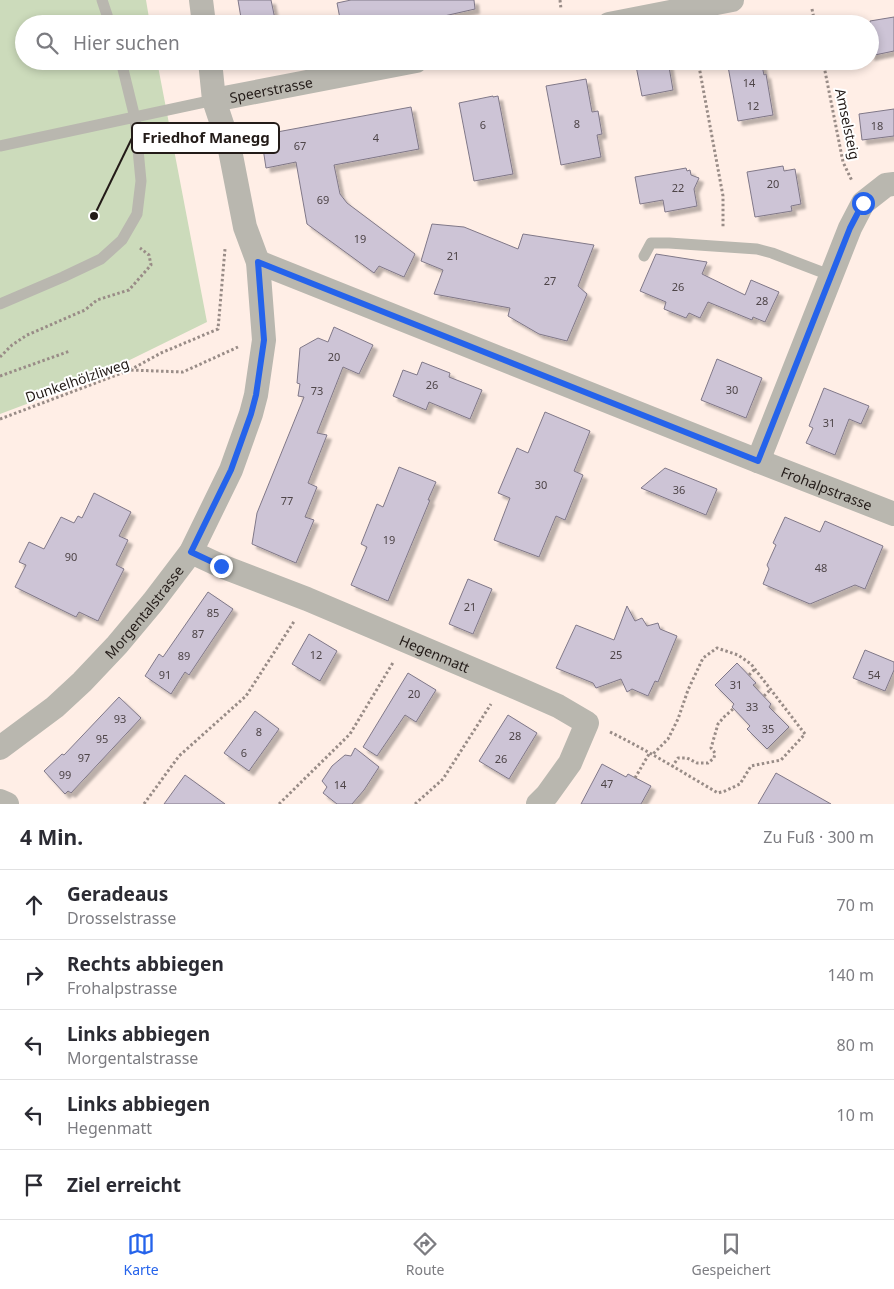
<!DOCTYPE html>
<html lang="de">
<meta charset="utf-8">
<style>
:root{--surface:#fff;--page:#f2f2f3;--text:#2b2b33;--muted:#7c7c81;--line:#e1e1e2;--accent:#2563eb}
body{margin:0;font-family:"Noto Sans",sans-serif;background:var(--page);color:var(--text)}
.stop{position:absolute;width:15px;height:15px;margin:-11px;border:4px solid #2563eb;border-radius:50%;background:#fff}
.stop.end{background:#2563eb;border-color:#fff;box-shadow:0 1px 5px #0008}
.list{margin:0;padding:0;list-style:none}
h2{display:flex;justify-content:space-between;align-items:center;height:65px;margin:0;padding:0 20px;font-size:21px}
h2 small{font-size:16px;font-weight:400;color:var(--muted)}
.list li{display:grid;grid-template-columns:32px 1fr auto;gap:15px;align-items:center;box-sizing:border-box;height:70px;padding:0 20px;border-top:1px solid var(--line)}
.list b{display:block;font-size:19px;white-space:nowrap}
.list p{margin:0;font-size:16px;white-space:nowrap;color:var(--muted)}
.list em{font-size:16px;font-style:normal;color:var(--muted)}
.icon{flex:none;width:28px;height:28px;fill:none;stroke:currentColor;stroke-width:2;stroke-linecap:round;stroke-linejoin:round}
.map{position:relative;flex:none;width:894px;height:804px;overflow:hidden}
.search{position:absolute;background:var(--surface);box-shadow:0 2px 8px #0003;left:15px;right:15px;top:15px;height:55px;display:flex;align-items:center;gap:12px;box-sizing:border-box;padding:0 18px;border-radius:28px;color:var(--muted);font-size:19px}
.sheet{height:415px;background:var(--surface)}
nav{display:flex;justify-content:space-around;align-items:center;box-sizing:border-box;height:70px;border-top:1px solid var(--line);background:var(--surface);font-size:14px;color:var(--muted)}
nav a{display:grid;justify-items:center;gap:2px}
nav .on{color:var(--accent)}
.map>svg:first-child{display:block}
.green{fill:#ccdbbb}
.building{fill:#cdc4d6;stroke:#807888;filter:url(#shadow)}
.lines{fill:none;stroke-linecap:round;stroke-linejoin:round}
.path{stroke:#998c87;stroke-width:3;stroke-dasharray:2.5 2.5;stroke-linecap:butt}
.service{stroke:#b9b7af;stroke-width:11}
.minor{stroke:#b9b7af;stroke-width:24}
.route{stroke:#2563eb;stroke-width:6}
.labels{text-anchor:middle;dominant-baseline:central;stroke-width:4;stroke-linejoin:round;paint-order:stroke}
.number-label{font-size:11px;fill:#4e4548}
.street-label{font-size:14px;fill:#231b18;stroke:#fff}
.leader{fill:none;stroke:#231b18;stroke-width:2}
.callout-dot{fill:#231b18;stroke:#fff;stroke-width:2}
.callout{fill:#fff;stroke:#231b18;stroke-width:2}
.callout-label{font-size:15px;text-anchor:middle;font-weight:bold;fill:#231b18}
</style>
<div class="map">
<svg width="894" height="804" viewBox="0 0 894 804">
<defs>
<filter id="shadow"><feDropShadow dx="4.5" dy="4.5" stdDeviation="1" flood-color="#0004"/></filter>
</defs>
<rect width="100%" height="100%" fill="#ffeee6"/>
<path class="green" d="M0,0H146L150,24H24V61H157L207,322L85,382L0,414Z"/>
<path class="building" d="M238,0H271L276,24H242Z
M351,0H474L475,9L409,24H341L337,3Z
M894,17V51L870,56V21Z
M635,61H668L673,90L642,96Z
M727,61H761L764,75L766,74L773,115L738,121Z
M586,79L592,112L598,111L602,134L597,135L601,157L561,165L546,86Z
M493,96V97L498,96L513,174L474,181L459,103Z
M411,107L419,149L334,165L340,194L347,203L415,254L404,277L379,266L374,273L307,224L296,162L266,168L261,135Z
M894,109V136L862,140L859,114Z
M783,166L784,171L795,169L801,204L791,206L792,211L755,217L747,172Z
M686,168L687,171L690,170L691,175L699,178L694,189L697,206L665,212L663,200L640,204L635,177Z
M432,224L464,227L518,249L523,234L594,245L578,286L587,294L567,341L539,334L508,316L510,308L434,294L443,270L421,261Z
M656,254L707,262L702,274L745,295L751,280L779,292L765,322L753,317L752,320L708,302L700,318L689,313L686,318L664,309L666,302L640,291Z
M334,327L373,345L359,374L343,367L317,433L327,435L308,483L317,487L305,517L314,520L296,563L252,544L257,513L304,397L298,396L300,384L297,383L300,348L318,338L328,342Z
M717,359L762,378L746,418L701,400Z
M422,362L450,373L449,377L482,390L470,419L429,402L426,410L393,396L403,370L417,375Z
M824,388L869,406L861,424L849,419L835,455L806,443L813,428L809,426Z
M545,412L590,431L574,471L583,475L565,520L556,516L539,557L494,540L510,498L498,493L517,448L528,453Z
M399,467L436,482L428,500H430L388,601L351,585L367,547L361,544L377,504L383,507Z
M665,468L717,489L706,515L641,488Z
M94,493L131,512L119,536L128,540L116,565L124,569L98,621L79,612L76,617L15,587L26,565L19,562L29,542L44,549L61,517L74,523L78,516L82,518Z
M785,517L820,532L825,521L883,546L865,589L855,585L810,604L763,584L769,569L767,565L776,545L773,543Z
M468,579L492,589L473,634L449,624Z
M208,592L233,609L189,675L185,672L171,694L145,676L159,654L163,657Z
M627,606L635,621L642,618L647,626L658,623L660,629L677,636L658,682L655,681L648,696L632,689L627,692L621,679L596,688L593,683L556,668L576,625L614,640Z
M309,634L337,651L320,681L292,664Z
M865,650L894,662V670L885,691L853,678Z
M737,663L756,683L753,685L771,704L769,707L789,727L767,749L747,729L750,726L732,707L734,704L715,685Z
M408,673L436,690L416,722L405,715L377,756L363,747Z
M119,697L141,718L71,793L68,791L65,794L44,771L62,754L64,755Z
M255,711L279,729L249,771L224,753Z
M508,715L537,733L509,779L479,761Z
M355,748L379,767L364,790L352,804H337L323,793L327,787L322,781L332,766L345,755L351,756Z
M602,764L626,777L628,774L651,786L641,804H581Z
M776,773L831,804H758Z
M185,775L225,804H164Z"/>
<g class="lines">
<path class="path" d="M560,0L561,9
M812,9L815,24
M698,61L723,196V228
M823,61L843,162L852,181
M0,357L12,345L27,335L85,310L97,300L129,290L151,265L149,255L140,248
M130,370L161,353L218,329L225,249
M0,376L70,351
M0,419L130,370L183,372L238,347
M749,675L755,669
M764,696L771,689
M610,732C647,750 682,772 718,793L725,791L740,784L751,766L781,760L805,734L751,664L738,655L717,648L703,658L688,690L678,719L668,739L652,755
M672,767L678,758H687L697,763H708L714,758L715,753L711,748L718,724L724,717L733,709
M635,778L649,754
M144,804L179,756L246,696L295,620
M279,804L350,734L394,661
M415,804L443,779L491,704"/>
<path class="service" d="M102,0L110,24
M0,146L214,100
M644,256L651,243H669L757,249L772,253L832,276
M0,304L63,277L101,259L122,240L137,214L141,181L135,118L121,61"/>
<g class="minor">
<path d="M201,0L204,24"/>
<path d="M609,24L732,0"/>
<path id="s1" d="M214,100L416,61"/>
<path id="s2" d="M258,262L758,461L894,514"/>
<path d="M758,461L850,228L863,203L886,185L894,184"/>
<path id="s3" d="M191,552L221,566L307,599L517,688L558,706L587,723L570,763L547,795L538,804"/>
<path id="s4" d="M0,748L55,707L82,682L117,645L153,602L191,552L231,470L251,414L256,395L264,340L258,262L245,227L229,145L214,100L210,61"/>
<path d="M0,801L7,804"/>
</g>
</g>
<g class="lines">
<path class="route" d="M221,566L191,552L231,470L251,414L256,395L264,340L258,262L758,461L850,228L863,203"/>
</g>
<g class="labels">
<g class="number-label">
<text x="749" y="82">14</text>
<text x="753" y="105">12</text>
<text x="577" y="123">8</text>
<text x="483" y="124">6</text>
<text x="877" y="125">18</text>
<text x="376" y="137">4</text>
<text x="300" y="145">67</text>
<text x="773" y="183">20</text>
<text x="678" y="187">22</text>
<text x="323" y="199">69</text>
<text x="360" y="238">19</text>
<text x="453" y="255">21</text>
<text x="550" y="280">27</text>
<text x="678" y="286">26</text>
<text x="762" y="300">28</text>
<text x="334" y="356">20</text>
<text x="432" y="384">26</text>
<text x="732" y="389">30</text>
<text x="317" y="390">73</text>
<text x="829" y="422">31</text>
<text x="541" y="484">30</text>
<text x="679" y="489">36</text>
<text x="287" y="500">77</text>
<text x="389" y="539">19</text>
<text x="71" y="556">90</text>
<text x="821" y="567">48</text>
<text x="470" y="606">21</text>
<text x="213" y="612">85</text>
<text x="198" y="633">87</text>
<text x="316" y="654">12</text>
<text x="616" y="654">25</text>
<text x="184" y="655">89</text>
<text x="165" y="674">91</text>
<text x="874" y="674">54</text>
<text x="736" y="684">31</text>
<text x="414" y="693">20</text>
<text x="752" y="706">33</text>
<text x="120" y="718">93</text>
<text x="768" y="728">35</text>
<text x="259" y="731">8</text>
<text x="515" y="735">28</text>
<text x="102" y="738">95</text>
<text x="244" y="752">6</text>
<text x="84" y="757">97</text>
<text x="501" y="758">26</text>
<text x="65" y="774">99</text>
<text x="607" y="783">47</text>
<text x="340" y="784">14</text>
</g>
<g class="street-label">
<text stroke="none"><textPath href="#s1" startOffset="58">Speerstrasse</textPath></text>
<text transform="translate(848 124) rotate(78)">Amselsteig</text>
<text transform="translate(77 380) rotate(-19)">Dunkelhölzliweg</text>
<text stroke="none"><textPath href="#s2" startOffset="612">Frohalpstrasse</textPath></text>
<text stroke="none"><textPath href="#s4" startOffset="199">Morgentalstrasse</textPath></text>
<text stroke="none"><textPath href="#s3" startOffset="264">Hegenmatt</textPath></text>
</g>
</g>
<path class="leader" d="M94 216L132 138"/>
<circle class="callout-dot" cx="94" cy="216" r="5"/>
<rect class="callout" x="132" y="123" width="147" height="30" rx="5"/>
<g class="callout-label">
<text x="206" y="143">Friedhof Manegg</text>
</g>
</svg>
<div class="stop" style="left:863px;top:203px"></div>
<div class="stop end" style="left:221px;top:566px"></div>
<div class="search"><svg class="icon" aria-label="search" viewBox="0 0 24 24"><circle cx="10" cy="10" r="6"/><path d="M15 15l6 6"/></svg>Hier suchen</div>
</div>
<section class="sheet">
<h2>4 Min.<small>Zu Fuß · 300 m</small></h2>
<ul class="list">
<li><svg class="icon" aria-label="ahead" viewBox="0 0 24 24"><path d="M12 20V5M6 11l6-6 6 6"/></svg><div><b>Geradeaus</b><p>Drosselstrasse</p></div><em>70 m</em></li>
<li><svg class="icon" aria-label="right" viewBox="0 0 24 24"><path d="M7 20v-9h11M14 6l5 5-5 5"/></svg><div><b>Rechts abbiegen</b><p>Frohalpstrasse</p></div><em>140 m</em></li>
<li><svg class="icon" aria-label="left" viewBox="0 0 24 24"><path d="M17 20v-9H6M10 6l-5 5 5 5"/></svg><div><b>Links abbiegen</b><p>Morgentalstrasse</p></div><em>80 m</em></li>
<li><svg class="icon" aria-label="left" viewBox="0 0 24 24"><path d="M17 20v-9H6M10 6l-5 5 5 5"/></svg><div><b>Links abbiegen</b><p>Hegenmatt</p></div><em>10 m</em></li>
<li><svg class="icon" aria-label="arrive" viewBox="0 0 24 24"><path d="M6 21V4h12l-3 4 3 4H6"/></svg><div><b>Ziel erreicht</b></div></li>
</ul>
</section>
<nav>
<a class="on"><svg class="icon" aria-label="map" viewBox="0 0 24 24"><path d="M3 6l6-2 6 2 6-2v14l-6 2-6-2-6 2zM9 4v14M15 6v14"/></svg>Karte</a>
<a><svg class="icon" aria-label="directions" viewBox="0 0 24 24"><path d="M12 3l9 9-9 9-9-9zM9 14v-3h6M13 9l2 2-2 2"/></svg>Route</a>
<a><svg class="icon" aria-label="saved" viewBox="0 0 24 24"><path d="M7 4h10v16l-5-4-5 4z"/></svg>Gespeichert</a>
</nav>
